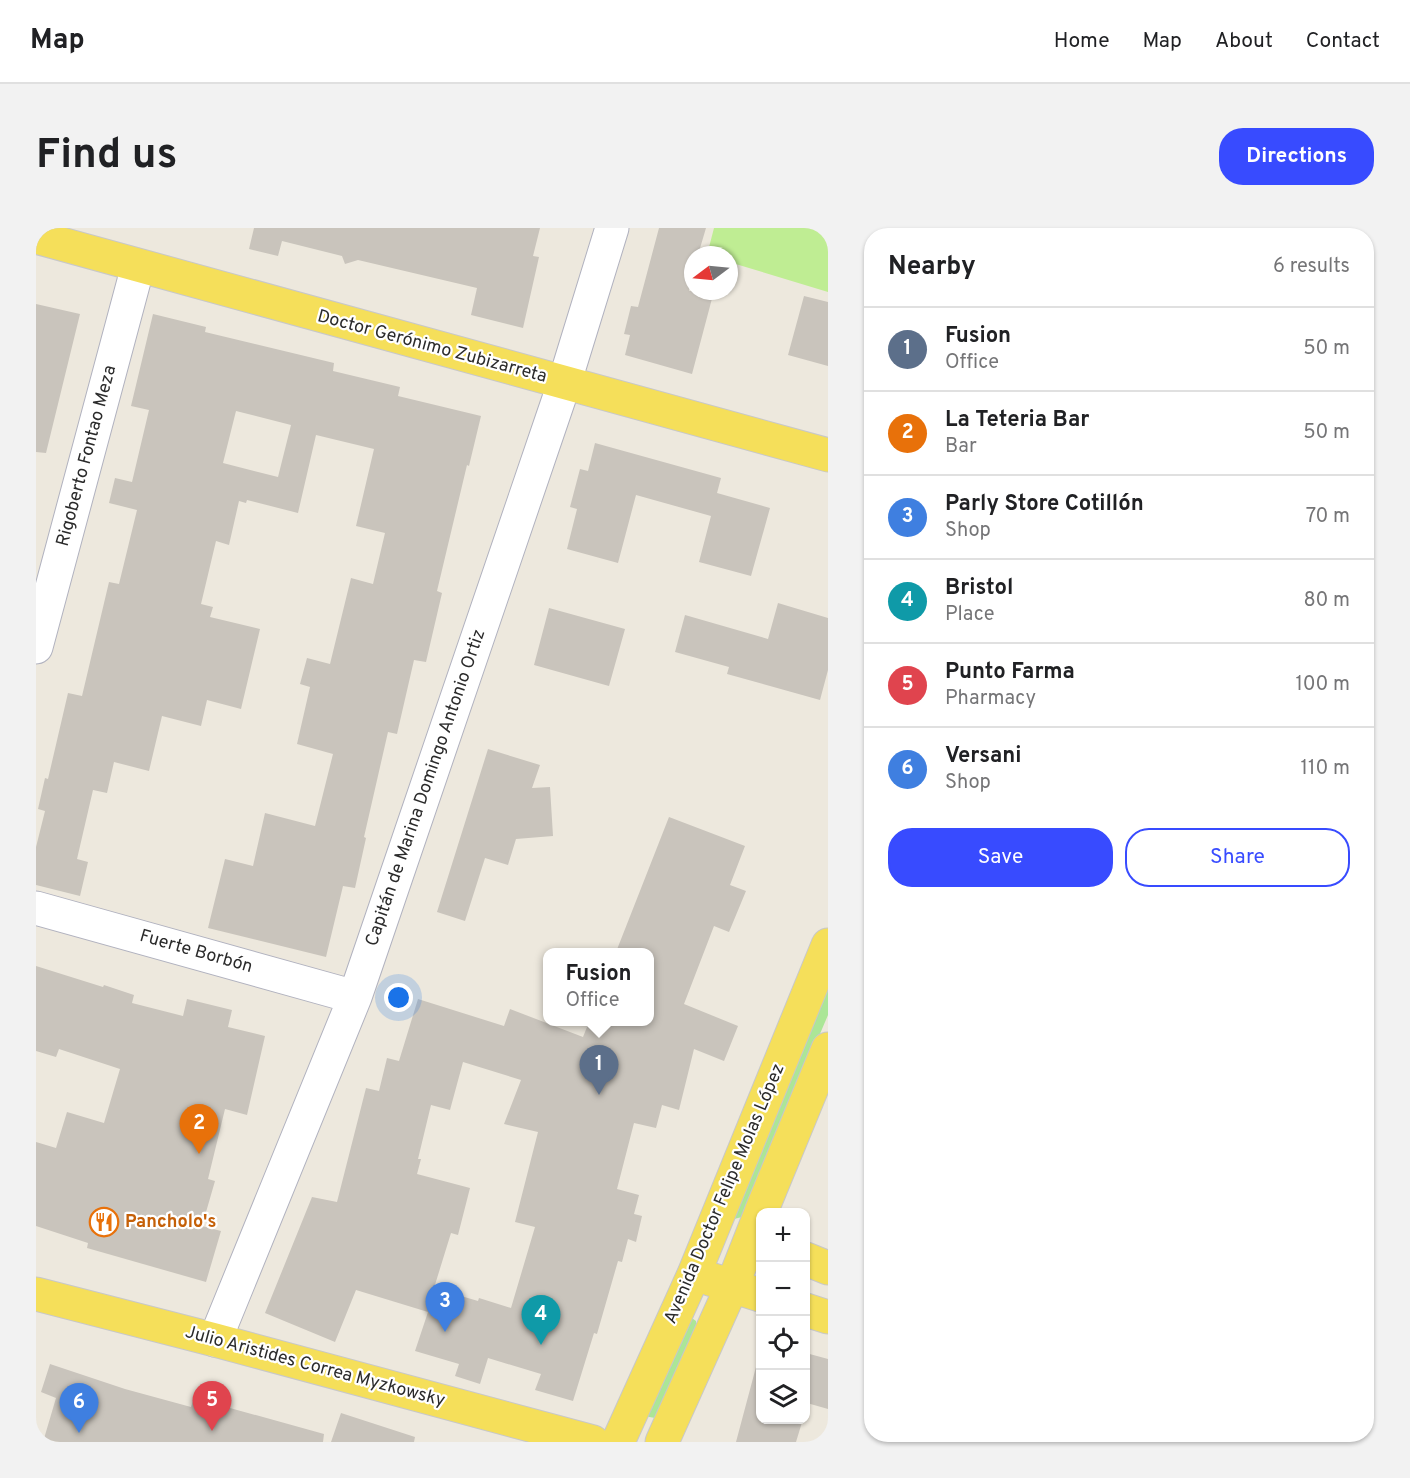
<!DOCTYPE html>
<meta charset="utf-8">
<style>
:root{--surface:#fff;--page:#f2f2f2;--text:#202124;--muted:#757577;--line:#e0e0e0;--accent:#384bff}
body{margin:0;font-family:Overpass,sans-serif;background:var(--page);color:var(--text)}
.controls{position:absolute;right:18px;bottom:18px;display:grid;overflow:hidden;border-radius:12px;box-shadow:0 2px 4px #0004}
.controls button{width:54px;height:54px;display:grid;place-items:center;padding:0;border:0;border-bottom:2px solid var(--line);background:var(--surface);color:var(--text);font:30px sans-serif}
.compass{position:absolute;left:648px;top:18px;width:54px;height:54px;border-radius:50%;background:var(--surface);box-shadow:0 2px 4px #0004;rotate:254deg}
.you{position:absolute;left:363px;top:770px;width:21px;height:21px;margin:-15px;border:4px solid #fff;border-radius:50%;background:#1a73e8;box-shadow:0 0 0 9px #1a73e833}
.badge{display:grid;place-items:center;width:39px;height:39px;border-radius:50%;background:var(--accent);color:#fff;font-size:20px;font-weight:700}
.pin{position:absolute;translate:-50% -50px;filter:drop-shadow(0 2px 3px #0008)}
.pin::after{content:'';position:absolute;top:32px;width:21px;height:18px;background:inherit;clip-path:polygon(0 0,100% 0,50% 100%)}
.popup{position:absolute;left:507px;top:720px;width:111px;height:78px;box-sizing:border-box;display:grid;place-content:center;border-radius:12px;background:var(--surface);filter:drop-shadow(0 2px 4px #0005);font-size:20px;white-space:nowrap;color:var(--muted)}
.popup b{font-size:22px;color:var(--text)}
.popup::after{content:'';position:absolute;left:50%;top:100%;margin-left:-12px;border:12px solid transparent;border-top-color:var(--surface)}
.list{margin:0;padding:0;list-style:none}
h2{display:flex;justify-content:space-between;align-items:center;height:78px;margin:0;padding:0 24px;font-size:26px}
h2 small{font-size:20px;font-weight:400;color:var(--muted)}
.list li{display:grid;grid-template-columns:39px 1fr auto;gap:18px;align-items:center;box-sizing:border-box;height:84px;padding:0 24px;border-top:2px solid var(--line)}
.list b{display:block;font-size:22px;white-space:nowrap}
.list p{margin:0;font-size:20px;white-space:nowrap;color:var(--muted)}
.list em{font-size:20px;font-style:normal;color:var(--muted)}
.actions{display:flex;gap:12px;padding:18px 24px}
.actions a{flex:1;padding:14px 0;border:2px solid var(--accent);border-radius:24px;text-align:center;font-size:21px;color:var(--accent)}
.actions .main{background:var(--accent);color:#fff}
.icon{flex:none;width:33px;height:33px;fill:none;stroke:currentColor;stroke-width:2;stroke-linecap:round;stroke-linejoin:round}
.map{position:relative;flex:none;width:792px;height:1214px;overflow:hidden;border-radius:24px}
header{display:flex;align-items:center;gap:36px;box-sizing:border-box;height:84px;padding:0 30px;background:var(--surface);border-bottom:2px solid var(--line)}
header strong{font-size:28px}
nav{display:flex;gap:33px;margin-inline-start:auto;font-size:21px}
.intro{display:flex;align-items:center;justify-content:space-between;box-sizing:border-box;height:144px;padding:0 36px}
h1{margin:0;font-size:42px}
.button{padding:15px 27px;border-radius:24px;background:var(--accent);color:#fff;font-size:21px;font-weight:700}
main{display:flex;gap:36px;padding:0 36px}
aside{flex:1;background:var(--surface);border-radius:24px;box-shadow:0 2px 4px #0004}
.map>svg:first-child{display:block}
.grass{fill:#abe697}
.pitch{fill:#bfed93}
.building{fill:#c9c4bc;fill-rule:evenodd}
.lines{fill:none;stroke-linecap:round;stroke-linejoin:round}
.minor-casing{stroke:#b1b2bf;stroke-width:35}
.major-casing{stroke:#c8c8c8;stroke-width:35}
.minor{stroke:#fff;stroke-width:33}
.major{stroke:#f5df5a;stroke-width:33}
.labels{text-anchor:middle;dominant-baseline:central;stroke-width:4.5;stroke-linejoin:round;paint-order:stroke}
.street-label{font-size:18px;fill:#2b2b2b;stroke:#fff}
.food-label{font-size:18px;font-weight:bold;fill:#c56008;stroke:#fff;text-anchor:start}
</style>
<header>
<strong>Map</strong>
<nav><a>Home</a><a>Map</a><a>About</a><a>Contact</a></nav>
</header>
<div class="intro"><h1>Find us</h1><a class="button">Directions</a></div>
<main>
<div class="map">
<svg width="792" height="1214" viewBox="0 0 792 1214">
<rect width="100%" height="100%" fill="#ede8dd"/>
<path class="grass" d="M792,746V787L706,989L698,991Z
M653,1088L660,1093V1098L619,1190L608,1188Z"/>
<path class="pitch" d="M678,0H778L792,4V64L693,34V27H671Z"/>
<path class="building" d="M218,0H504L497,28L503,29L487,100L435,87L441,60L322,32L309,36L306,28L246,13L242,28L213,21Z
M623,0H670L662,27H657V47L653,63H678L656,146L589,127L594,107L588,106L595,78L602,79Z
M768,68L792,74V138L752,127Z
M0,76L44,86L10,225L0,224Z
M117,86L170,99L169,104L298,135L297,143L364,159L362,168L445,188L433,238L431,237L401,363L406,365L390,434L378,432L361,506L352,504L328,609L330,610L319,660L307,658L290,729L172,700L189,631L217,638L229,585L279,598L297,526L261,516L274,459L264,456L271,430L294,436L315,350L337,356L349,305L320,298L338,221L280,207L262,285L211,272L210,275L203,273L193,317L180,313L165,376L177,379L174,389L224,401L205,481L171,472L165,498L126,488L113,543L78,534L71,565L57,562L41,631L52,634L44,668L0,657V619L9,583L2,581L9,550L12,551L32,465L46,468L73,354L83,356L101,282L73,275L79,250L96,254L113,182L95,178ZM200,183L255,197L242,249L187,235Z
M559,215L685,250L681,265L734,280L715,348L663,334L675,288L600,267L582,335L531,321L541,281L534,279L544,241L552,243Z
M742,375L792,390V442L784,472L691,446L693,439L639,424L649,387L732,411Z
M513,380L589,401L573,458L498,437Z
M452,521L504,537L496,560L514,559L517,608L480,611L472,637L449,630L429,693L401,684Z
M633,589L709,618L694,657L710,663L693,704L678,698L648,776L702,798L688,833L658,821L643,882L626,877L620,900L598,895L581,961L603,967L598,986L606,988L600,1014L592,1011L586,1034L582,1033L561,1106L558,1105L537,1173L499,1162L505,1146L452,1130L444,1156L419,1148L423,1136L379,1123L392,1084L320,1062L299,1114L229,1085L276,969L301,974L330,860L343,863L351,830L363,833L382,771L468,798L474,781L547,809L553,794H614V724H580ZM427,834L485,852L468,896L502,904L479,994L499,999L475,1080L443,1070L442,1073L398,1060L415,1005L422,1007L434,960L381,946L385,931H382L395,877L414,882Z
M0,738L67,759L68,757L98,767L96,775L147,788L151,771L196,782L192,799L229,808L211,887L189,881L172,951L179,953L166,998L185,1003L170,1054L51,1020L52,1015L0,998V914L20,920L31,884L68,895L84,841L23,821L20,829L0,823Z
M724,1124V1191H767L760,1214H700Z
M770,1125L792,1131V1181L771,1175L770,1181Z
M14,1136L89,1161L155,1179L158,1170L288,1206L287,1214H7L20,1170L5,1164Z
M305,1185L379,1209L378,1214H295Z"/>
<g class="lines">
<g class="minor-casing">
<path id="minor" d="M0,419L102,38
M0,680L319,769
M179,1112L319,769L528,156L576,0"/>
</g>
<g class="major-casing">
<path id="major" d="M0,9L792,227
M725,984L792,821
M770,1031L792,1040
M674,1051L724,1067
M0,1066L179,1112L557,1214
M770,1082L792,1089
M582,1214L658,1046L792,717
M626,1214L696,1058L724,987"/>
</g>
<use href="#minor" class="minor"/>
<use href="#major" class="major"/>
</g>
<defs>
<g id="restaurant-ring" transform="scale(1.5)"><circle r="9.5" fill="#fff" stroke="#e8710a" stroke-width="1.5"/><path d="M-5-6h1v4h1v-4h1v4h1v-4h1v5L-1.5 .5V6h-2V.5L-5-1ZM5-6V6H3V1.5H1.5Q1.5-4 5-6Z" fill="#e8710a"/></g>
</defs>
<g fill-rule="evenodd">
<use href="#restaurant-ring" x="68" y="994"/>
</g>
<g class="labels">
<g class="street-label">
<text transform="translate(396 119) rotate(15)">Doctor Gerónimo Zubizarreta</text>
<text transform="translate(51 228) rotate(-75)">Rigoberto Fontao Meza</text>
<text transform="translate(390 560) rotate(-71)">Capitán de Marina Domingo Antonio Ortiz</text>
<text transform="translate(160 724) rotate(16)">Fuerte Borbón</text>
<text transform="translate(689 966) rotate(-67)">Avenida Doctor Felipe Molas López</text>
<text transform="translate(279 1139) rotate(15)">Julio Aristides Correa Myzkowsky</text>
</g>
<g class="food-label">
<text x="89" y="994">Pancholo's</text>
</g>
</g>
</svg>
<div class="controls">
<button>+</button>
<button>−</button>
<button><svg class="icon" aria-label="locate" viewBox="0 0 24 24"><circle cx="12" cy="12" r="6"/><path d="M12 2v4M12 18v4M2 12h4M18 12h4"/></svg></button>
<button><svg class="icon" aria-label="layers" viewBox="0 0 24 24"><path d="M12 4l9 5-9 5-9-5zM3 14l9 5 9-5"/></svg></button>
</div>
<svg class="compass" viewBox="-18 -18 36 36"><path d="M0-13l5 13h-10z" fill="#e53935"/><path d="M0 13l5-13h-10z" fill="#757577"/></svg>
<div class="you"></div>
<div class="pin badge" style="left:563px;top:867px;background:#5c6f8a">1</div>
<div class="popup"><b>Fusion</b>Office</div>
<div class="pin badge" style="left:163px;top:926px;background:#e8710a">2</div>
<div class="pin badge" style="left:409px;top:1104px;background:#3f7fe0">3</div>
<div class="pin badge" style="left:505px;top:1117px;background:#0f9aa8">4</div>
<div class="pin badge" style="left:176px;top:1203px;background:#e0444e">5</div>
<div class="pin badge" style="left:43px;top:1205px;background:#3f7fe0">6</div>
</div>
<aside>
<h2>Nearby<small>6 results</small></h2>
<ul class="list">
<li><span class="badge" style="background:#5c6f8a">1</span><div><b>Fusion</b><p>Office</p></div><em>50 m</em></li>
<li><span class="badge" style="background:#e8710a">2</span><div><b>La Teteria Bar</b><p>Bar</p></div><em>50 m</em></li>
<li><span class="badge" style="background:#3f7fe0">3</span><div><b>Parly Store Cotillón</b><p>Shop</p></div><em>70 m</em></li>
<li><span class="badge" style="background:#0f9aa8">4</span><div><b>Bristol</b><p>Place</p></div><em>80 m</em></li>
<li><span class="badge" style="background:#e0444e">5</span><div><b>Punto Farma</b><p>Pharmacy</p></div><em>100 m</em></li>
<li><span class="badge" style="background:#3f7fe0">6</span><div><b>Versani</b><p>Shop</p></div><em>110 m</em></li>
</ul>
<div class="actions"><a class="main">Save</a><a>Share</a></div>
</aside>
</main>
